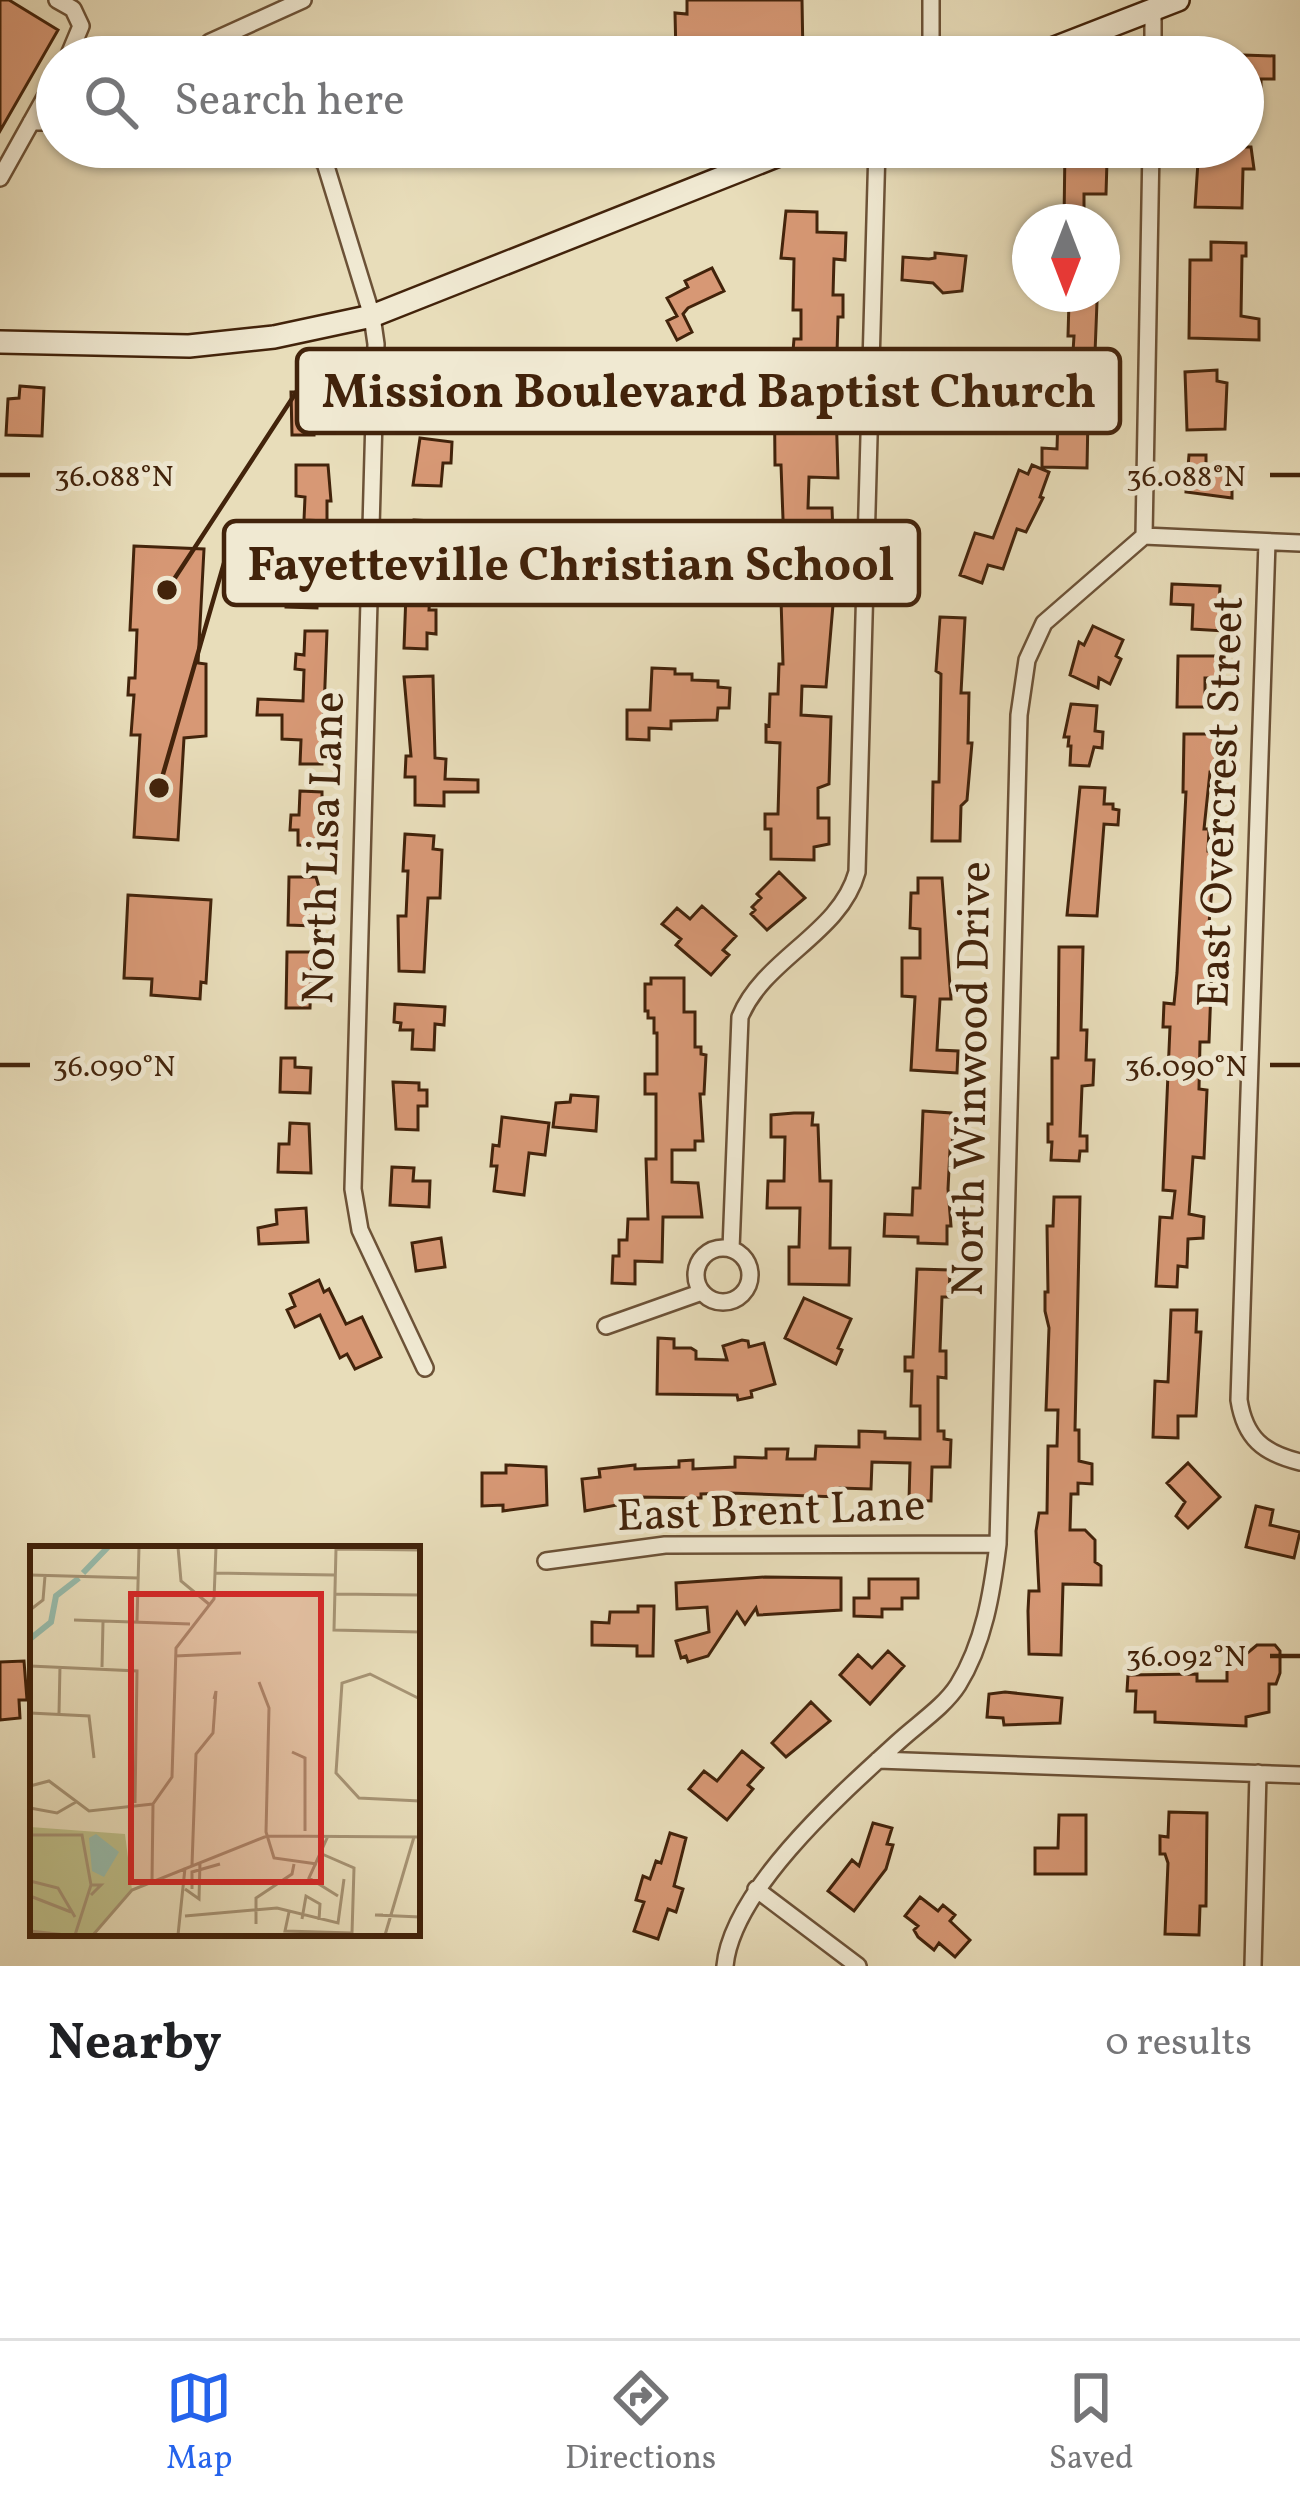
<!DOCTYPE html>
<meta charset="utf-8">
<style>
:root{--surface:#fff;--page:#f2f2f2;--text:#202124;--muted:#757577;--line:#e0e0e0;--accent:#2563eb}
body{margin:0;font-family:Vollkorn,serif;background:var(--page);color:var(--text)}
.compass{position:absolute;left:1012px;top:204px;width:108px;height:108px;border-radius:50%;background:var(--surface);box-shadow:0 3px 9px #0004;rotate:180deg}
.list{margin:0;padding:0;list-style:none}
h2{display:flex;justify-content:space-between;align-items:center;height:156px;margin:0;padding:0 48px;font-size:51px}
h2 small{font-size:39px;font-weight:400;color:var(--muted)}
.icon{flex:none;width:66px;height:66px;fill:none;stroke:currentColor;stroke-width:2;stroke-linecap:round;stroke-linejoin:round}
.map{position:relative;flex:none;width:1300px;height:1966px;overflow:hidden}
.search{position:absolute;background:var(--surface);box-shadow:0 3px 9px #0004;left:36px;right:36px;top:36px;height:132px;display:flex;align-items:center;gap:30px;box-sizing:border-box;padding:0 42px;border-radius:66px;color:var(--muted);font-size:45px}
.sheet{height:372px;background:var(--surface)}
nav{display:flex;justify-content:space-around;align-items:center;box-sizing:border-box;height:168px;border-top:3px solid var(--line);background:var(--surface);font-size:33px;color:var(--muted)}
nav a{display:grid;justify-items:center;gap:6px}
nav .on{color:var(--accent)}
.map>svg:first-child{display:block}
.building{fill:#d79875;stroke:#42230b;stroke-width:3}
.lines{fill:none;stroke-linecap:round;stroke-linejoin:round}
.minor-casing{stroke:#6c5237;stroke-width:20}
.secondary-casing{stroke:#42230b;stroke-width:26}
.minor{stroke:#f0e9d2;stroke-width:15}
.secondary{stroke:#f0e9d2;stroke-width:21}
.ticks{fill:none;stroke:#42230b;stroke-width:4.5}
.labels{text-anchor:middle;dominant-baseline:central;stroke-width:10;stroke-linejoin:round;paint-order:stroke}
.street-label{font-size:45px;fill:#42230b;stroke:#f0e9d2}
.inset-river{fill:none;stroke:#98bcac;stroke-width:6}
.inset-road{fill:none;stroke:#a69374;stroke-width:3}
.view{fill:#d62828;fill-opacity:0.15;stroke:#d62828;stroke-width:6}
.inset-edge{fill:none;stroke:#42230b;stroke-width:6}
.ticks-label{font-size:30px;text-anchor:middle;fill:#42230b;stroke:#f0e9d2;stroke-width:10;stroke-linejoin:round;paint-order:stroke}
.leader{fill:none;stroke:#42230b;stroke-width:4.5}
.callout-dot{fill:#42230b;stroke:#f0e9d2;stroke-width:4.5}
.callout{fill:#f0e9d2;stroke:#42230b;stroke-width:4.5}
.callout-label{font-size:48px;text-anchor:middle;font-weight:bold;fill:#42230b}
</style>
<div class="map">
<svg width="1300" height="1966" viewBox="0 0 1300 1966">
<rect width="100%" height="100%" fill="#e8ddba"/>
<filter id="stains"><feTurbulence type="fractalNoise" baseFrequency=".00167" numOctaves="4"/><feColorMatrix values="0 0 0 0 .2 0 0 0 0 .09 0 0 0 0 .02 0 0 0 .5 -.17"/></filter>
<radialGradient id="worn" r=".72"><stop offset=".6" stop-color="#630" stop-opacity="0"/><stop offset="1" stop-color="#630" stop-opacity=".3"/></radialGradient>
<path class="building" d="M0,0H9L58,30L0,131Z
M687,0H802L803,57L676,55L675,13L687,14Z
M1243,55L1274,56V79H1261V97H1243Z
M1065,147H1092V160L1107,161L1106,194H1084V222H1064Z
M1199,147H1251L1254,169H1243L1242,208L1195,207Z
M786,211L817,212V232L846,233L845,260L834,259L833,295H843V317H838L837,354H843L836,405L838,478L809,477L808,508H832L834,562L804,561V593H834L826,687L802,686L801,715L831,717L829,784L818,788V818H829V844L814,847V860L771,859V829H765V814H778L780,743L766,742V725L769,726L770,694H778L779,664H783L781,599L785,573L781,465H775L774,351H793L794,339H801V310H793L794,259L781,258Z
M1211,242L1246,243V256H1242L1241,316L1259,319V340L1189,338L1190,260H1211Z
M935,253L966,256L962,291L943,293L933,283L902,280L903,257L929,259L935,258Z
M712,268L724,291L688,308L683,314L692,332L677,340L667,321L677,316L667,298L688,287L685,281Z
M1069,301L1097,302L1095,353L1073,352L1074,336H1068Z
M1217,370V381L1227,383L1225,429L1187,430L1185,372Z
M20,386L44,388L42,436L6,435L8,399L19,398Z
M291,392H332V409L314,410V435H292Z
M1058,416H1088L1087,468L1042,467V448L1057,449Z
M420,438L452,442L451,463H443L441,486L413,485Z
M1189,455H1206V467H1232V498L1186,492Z
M296,465H328L331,501H327V521L304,520L305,497L296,496Z
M1032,465L1049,472L1040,497L1043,498L1026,532L1017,529L1003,569L988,565L982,583L960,575L975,533L993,538L1019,470L1028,474Z
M414,520L452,522L450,563L419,561L420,540L413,539Z
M134,546L204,549L198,663L206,664V736L184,738L178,840L134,837L140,735H131L134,695H128L129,678H135L137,630H130Z
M279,566L325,567V586H318L317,608L286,607V591H278Z
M1172,584L1220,586L1219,606H1225L1224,631L1192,629L1193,605L1171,604Z
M406,593L430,594L429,610H436V634L427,633V649L404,648Z
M940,617L965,618L961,693H969L968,743H972L967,800L961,806L960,841H932L933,782H939L941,674L936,671Z
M1093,626L1123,640L1116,656L1121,659L1110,684L1099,678L1098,688L1070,675L1079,642L1084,645Z
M305,631H327L322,764H300L301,740L282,739V715H257L258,699L303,701L304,670L295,669L296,654L304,655Z
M1178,656H1223V678H1205V707H1177Z
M652,668L675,669V674H692V680L718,681V687L730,688L729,708H718L717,720L671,721V729L649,728V740L627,739V710H650Z
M433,676L435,758L446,759L445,779L478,780V792H444V806L415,805V777H405L406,756H411L404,677Z
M1071,704L1097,706L1095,731L1103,732L1102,748L1094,747L1089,766L1070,765L1071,746H1068L1069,737H1064Z
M1184,734H1216L1215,772H1210L1204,829H1209L1208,851H1215L1208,936H1213L1209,1042H1200L1199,1089L1207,1090L1204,1158L1193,1157L1189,1214L1204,1217L1203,1238L1188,1239L1187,1267L1178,1266L1177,1287L1156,1286L1160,1217L1172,1218L1175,1191L1163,1190L1170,1027H1163L1164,1003L1174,1004L1177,973L1186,792H1183Z
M1080,787L1105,788L1104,804H1113V809L1119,810L1118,825L1104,824L1097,916L1067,915Z
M300,791L322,792V846L298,845V830H290L291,815H299Z
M405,834L434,836L433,849L442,850L440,898H428L424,972L399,971L398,916H406L408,871H403Z
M779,872L805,898L767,930L751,914L755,910L752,907L761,898L757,894Z
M289,877H316L319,887L314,926L288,925Z
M918,878H942L951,999H940L937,1050L958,1051L957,1073L911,1070L915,997L902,996V958H920V929L910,928L911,893H918Z
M128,895L211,900L206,983L201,982L200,999L151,995L152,979L124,978Z
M702,906L736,936L723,950L729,955L711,975L676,945L681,939L662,924L677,908L690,919Z
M1059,947H1083L1081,1030H1087L1086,1060H1094L1093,1085L1082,1086L1080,1136H1087V1151H1080L1079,1161L1051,1160L1052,1142H1048V1124H1052V1058H1058Z
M287,952H312L310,1008H286Z
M651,978H684V1012H695V1047H701V1054L706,1055L704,1094H700L703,1141H695V1150H672V1182L698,1183L702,1217H663L662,1262L635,1261V1284L612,1283L613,1256H619V1240H627L628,1219H648L646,1159H656V1094H645V1074H657V1033H654V1018H648V1011H645V984H651Z
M395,1004L445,1007L444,1025L435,1024L434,1050L412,1049L413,1030H400L401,1023L394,1022Z
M281,1058H295V1067L311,1068L310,1093L280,1092Z
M393,1082L419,1083V1090H427V1106H418V1130L396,1129Z
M571,1095L598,1097L596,1131L553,1127L556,1103L570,1102Z
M923,1111L951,1113L953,1150H950L948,1189L951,1226H947V1244L918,1243V1237L884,1236L885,1214L912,1215L913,1188H920Z
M794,1113H813L812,1125H818L820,1181H831L830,1248H850L849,1285L789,1284V1247H799L800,1208H767L768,1181H784L785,1137H771V1115Z
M502,1117L549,1123L545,1155L529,1153L524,1195L494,1191L497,1166H491L493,1145L499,1146Z
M290,1123L309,1124L311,1173L278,1172L279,1144H289Z
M392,1167L414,1168L413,1181H430L429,1207L390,1205Z
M1054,1197H1080L1075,1430H1079V1461L1092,1464V1484L1078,1483V1494H1071L1070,1530H1085L1095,1540V1562L1101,1566V1585L1063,1584L1061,1655L1029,1654L1028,1611L1029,1591H1039L1036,1531L1039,1513H1047L1048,1446H1057L1058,1410H1046L1049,1328L1045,1311V1292H1048L1047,1226H1053Z
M306,1208L308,1242L259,1244L258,1228L277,1224L276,1210Z
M441,1238L445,1267L416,1271L412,1243Z
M917,1269L950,1270L949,1297H942L940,1351H946V1378L938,1377V1431H944V1439L951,1440L950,1467H932L931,1501L909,1500L910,1463L872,1462L871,1489L840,1488L839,1497L730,1493L701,1494V1498L638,1497V1501L585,1511L582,1479L600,1477L599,1469L635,1465V1469L679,1467V1461L693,1460V1469L735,1467V1457L766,1458V1449H788L787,1459H815L816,1446L859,1447V1431L885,1432V1438L920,1439V1406H911L912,1371H905V1357H913Z
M319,1280L324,1292L329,1289L346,1324L362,1317L381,1357L355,1369L347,1354L340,1358L320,1315L295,1327L287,1310L295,1306L290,1294Z
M804,1298L851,1319L838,1348L842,1350L836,1364L785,1338Z
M1171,1310H1197L1196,1332H1201L1196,1416H1178V1438L1153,1437L1155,1381L1168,1382Z
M658,1338L674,1339V1348H691L696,1351V1359L727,1360L723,1346L742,1340L748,1341L749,1347L764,1343L775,1384L751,1391L752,1397L738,1400L737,1395L657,1394Z
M1188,1463L1220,1497L1188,1528L1176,1516L1185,1502L1167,1483Z
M506,1465L546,1467L547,1505L503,1511V1505L482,1506V1473H506Z
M1256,1506L1273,1510L1270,1525L1300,1532L1294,1558L1246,1547Z
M765,1577L841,1578V1610L758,1615L756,1608L745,1624L737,1612L708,1656L688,1662L686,1656L681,1658L676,1641L709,1632L707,1607L677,1609L676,1583Z
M869,1579H918V1598H902V1609H882V1617L854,1616V1598H869Z
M638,1606H654L653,1656H637V1646L592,1645V1622L609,1623L610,1612H638Z
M1257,1645H1275L1280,1651V1673L1276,1684H1269V1712L1246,1717V1726L1155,1722V1712H1135L1136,1691H1127L1128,1675L1197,1674V1681H1227V1654L1245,1655Z
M888,1651L904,1666L870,1704L840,1675L858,1655L872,1668Z
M24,1661L27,1700H19L20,1718L0,1720V1662Z
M1005,1692L1062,1698L1060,1723L1004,1725L1003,1718L987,1717L989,1694Z
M811,1702L830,1721L786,1757L772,1743Z
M742,1751L763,1768L748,1785L753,1789L727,1820L689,1789L704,1771L717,1781Z
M1169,1812L1207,1813L1206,1906H1200L1199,1935L1165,1934L1168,1863L1165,1854H1160V1836L1168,1837Z
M1059,1815H1086V1874H1035V1848H1058Z
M873,1823L892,1828L887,1844L893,1845L886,1869L854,1911L828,1891L852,1860L859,1866Z
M670,1833L686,1838L674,1886L683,1889L676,1912L668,1909L658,1939L634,1931L644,1902L636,1900L643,1876L650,1879L656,1861L661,1863Z
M920,1897L938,1911L943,1905L955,1915L950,1921L970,1940L955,1957L939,1943L934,1950L918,1937L914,1930L918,1926L905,1916Z"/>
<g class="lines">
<g class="minor-casing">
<path id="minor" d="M57,0L73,9L81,26L68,57
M931,0V57
M194,57L210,42L303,0
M1153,57V11
M31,122H57
M285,147L313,153L325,163L372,316L376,344L353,1189L360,1230L425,1368
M0,178L57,76
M1144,536L1300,543
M1267,542L1239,1400C1245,1438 1263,1453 1300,1462
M696 1275a27 27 0 1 1 54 0a27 27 0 1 1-54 0Z
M731,1249L740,1017C764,958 840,934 857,872L877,147
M606,1326L702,1292
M546,1561L665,1545L998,1544
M878,1760L1300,1775
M756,1889L858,1966
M725,1966C732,1890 842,1793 897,1743C916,1725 944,1707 958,1685C984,1643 992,1593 998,1544L1019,715L1027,660L1044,623L1144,536L1151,147
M1253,1966L1258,1773"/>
</g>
<g class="secondary-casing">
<path id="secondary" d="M1031,57L1178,0
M0,342L189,346L274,337L372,316L799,147"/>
</g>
<use href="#minor" class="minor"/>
<use href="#secondary" class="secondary"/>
</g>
<path class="ticks" d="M0,475H30M1270,475H1300M0,1065H30M1270,1065H1300M1270,1656H1300"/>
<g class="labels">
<g class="street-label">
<text transform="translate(1223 802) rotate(-88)">East Overcrest Street</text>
<text transform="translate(326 848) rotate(-88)">North Lisa Lane</text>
<text transform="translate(974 1079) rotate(-89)">North Winwood Drive</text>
<text transform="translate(771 1513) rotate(-2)">East Brent Lane</text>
</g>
</g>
<g transform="translate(30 1546)">
<rect width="390" height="390" fill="#e8ddba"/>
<path d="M0,281L95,288L102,344L63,389H0Z" fill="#bebf8a"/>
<path d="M66,288L89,306L74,331L62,325L59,292Z" fill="#98bcac"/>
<path class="inset-river" d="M53,27L78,1M0,93L21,76L26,50L49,32"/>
<path class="inset-road" d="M148,1L151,35L180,59M390,4L306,3L304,84L390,86M185,27L305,29M0,29L108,32M305,48L390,49M0,64L13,54L15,30M44,74L160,78M107,75L109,1M145,110L211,107M0,120L107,125L105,257M72,121L73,76M229,136L239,162L236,286L244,312L287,318M390,153L340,128L312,137L306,227L329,252L390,255M0,167L59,170L64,212M29,167L30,120M262,206L275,212V285M0,240L19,235L59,265L123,258M0,262L27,267L46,256M0,289H52L61,339M298,290L279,332L308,350M162,319L166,208L183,187L186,145L184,153M0,335L28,342L45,371M122,335L123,258L142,231L146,102L184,53L186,1M155,343L169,353L170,316M162,343V326L190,318M0,350L41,366M259,366L255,385L322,387L324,322L292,308M353,369H345L390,371M155,370L247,362L308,377L314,333M272,373L276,350L290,358L289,374M226,378V352L262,328L264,318M0,385L36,389M45,389L61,339H71L61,349M63,389L102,344L237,290L390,291M148,389L155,322M355,389L384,291"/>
<path class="view" d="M101,48H291V336H101Z"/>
<rect width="390" height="390" class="inset-edge"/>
</g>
<g class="ticks-label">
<text x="1186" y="486">36.088°N</text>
<text x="114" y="486">36.088°N</text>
<text x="114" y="1076">36.090°N</text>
<text x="1186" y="1076">36.090°N</text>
<text x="1186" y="1666">36.092°N</text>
</g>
<path class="leader" d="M167 590L297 391M159 788L224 563"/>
<g class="callout-dot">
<circle cx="167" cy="590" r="12"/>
<circle cx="159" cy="788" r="12"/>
</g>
<g class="callout">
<rect x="297" y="349" width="823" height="84" rx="12"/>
<rect x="224" y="521" width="695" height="84" rx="12"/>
</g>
<g class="callout-label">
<text x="709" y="407">Mission Boulevard Baptist Church</text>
<text x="571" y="580">Fayetteville Christian School</text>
</g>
<rect width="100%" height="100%" filter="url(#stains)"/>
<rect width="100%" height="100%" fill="url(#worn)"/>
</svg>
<svg class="compass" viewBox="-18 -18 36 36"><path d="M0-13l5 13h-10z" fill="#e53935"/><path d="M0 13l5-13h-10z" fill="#757577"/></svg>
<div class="search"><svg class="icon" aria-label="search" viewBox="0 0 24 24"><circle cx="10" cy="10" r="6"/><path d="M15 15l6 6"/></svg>Search here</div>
</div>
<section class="sheet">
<h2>Nearby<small>0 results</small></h2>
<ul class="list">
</ul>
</section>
<nav>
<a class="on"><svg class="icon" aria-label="map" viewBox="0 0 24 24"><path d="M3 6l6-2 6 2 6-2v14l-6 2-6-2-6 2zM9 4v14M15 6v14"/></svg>Map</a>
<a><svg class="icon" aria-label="directions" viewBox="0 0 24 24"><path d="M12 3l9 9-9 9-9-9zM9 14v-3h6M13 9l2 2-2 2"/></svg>Directions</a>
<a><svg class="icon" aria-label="saved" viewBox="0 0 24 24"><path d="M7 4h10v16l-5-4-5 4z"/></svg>Saved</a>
</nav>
